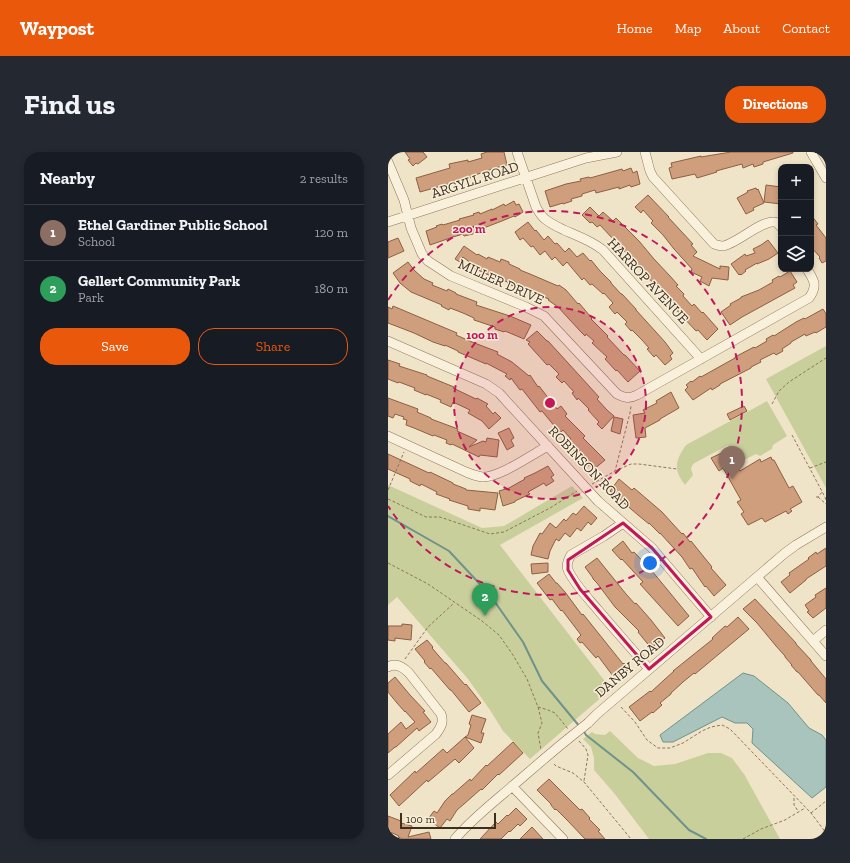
<!DOCTYPE html>
<meta charset="utf-8">
<style>
:root{--surface:#171b24;--page:#242831;--text:#f1f3f6;--muted:#9ea1a6;--line:#363941;--accent:#ea580c}
body{margin:0;font-family:"Zilla Slab",serif;background:var(--page);color:var(--text)}
.controls{position:absolute;right:12px;top:12px;display:grid;overflow:hidden;border-radius:8px;box-shadow:0 2px 6px #0003}
.controls button{width:36px;height:36px;display:grid;place-items:center;padding:0;border:0;border-bottom:1px solid var(--line);background:var(--surface);color:var(--text);font:20px sans-serif}
.scale{position:absolute;left:12px;bottom:10px;width:96px;box-sizing:border-box;padding-left:4px;border:2px solid #3d2e20;border-top:0;font-size:11px;line-height:14px;white-space:nowrap;color:#3d2e20;-webkit-text-stroke:3px #f7eed8;paint-order:stroke}
.you{position:absolute;left:262px;top:411px;width:14px;height:14px;margin:-10px;border:3px solid #fff;border-radius:50%;background:#1a73e8;box-shadow:0 0 0 6px #1a73e833}
.badge{display:grid;place-items:center;width:26px;height:26px;border-radius:50%;background:var(--accent);color:#fff;font-size:13px;font-weight:700}
.pin{position:absolute;translate:-50% -33px;filter:drop-shadow(0 1px 2px #0008)}
.pin::after{content:'';position:absolute;top:21px;width:14px;height:12px;background:inherit;clip-path:polygon(0 0,100% 0,50% 100%)}
.list{margin:0;padding:0;list-style:none}
h2{display:flex;justify-content:space-between;align-items:center;height:52px;margin:0;padding:0 16px;font-size:17px}
h2 small{font-size:13px;font-weight:400;color:var(--muted)}
.list li{display:grid;grid-template-columns:26px 1fr auto;gap:12px;align-items:center;box-sizing:border-box;height:56px;padding:0 16px;border-top:1px solid var(--line)}
.list b{display:block;font-size:15px;white-space:nowrap}
.list p{margin:0;font-size:13px;white-space:nowrap;color:var(--muted)}
.list em{font-size:13px;font-style:normal;color:var(--muted)}
.actions{display:flex;gap:8px;padding:12px 16px}
.actions a{flex:1;padding:9px 0;border:1px solid var(--accent);border-radius:16px;text-align:center;font-size:14px;color:var(--accent)}
.actions .main{background:var(--accent);color:#fff}
.icon{flex:none;width:22px;height:22px;fill:none;stroke:currentColor;stroke-width:2;stroke-linecap:round;stroke-linejoin:round}
.map{position:relative;flex:none;width:438px;height:687px;overflow:hidden;border-radius:16px}
header{display:flex;align-items:center;gap:24px;box-sizing:border-box;height:56px;padding:0 20px;background:var(--accent);color:#fff}
header strong{font-size:19px}
nav{display:flex;gap:22px;margin-inline-start:auto;font-size:14px}
.intro{display:flex;align-items:center;justify-content:space-between;box-sizing:border-box;height:96px;padding:0 24px}
h1{margin:0;font-size:28px}
.button{padding:10px 18px;border-radius:16px;background:var(--accent);color:#fff;font-size:14px;font-weight:700}
main{display:flex;gap:24px;padding:0 24px}
aside{flex:1;background:var(--surface);border-radius:16px;box-shadow:0 2px 6px #0003}
.map>svg:first-child{display:block}
.green{fill:#c9cf9b}
.water{fill:#a9c4bc;stroke:#6f938a}
.lines{fill:none;stroke-linecap:round;stroke-linejoin:round}
.stream{stroke:#6f938a;stroke-width:2}
.building{fill:#cf9f7d;stroke:#8d5f41}
.minor-casing{stroke:#8d765c;stroke-width:10}
.path{stroke:#8d765c;stroke-width:1;stroke-dasharray:3 2;stroke-linecap:butt}
.minor{stroke:#faf1dc;stroke-width:9}
.minor-bridge-casing{stroke:#8d765c;stroke-width:10;stroke-linecap:butt}
.minor-bridge{stroke:#faf1dc;stroke-width:9}
.marked{fill:none;stroke:#c2185b;stroke-width:3;stroke-linejoin:round}
.ring{fill:none;stroke:#c2185b;stroke-width:2;stroke-dasharray:7 5}
.labels{text-anchor:middle;dominant-baseline:central;stroke-width:3;stroke-linejoin:round;paint-order:stroke}
.street-label{font-size:14px;fill:#3d2e20;stroke:#f7eed8}
.centre{fill:#c2185b;stroke:#f7eed8;stroke-width:2}
.ring-label{font-size:12px;text-anchor:middle;font-weight:bold;fill:#c2185b;stroke:#f7eed8;stroke-width:3;stroke-linejoin:round;paint-order:stroke}
</style>
<header>
<strong>Waypost</strong>
<nav><a>Home</a><a>Map</a><a>About</a><a>Contact</a></nav>
</header>
<div class="intro"><h1>Find us</h1><a class="button">Directions</a></div>
<main>
<aside>
<h2>Nearby<small>2 results</small></h2>
<ul class="list">
<li><span class="badge" style="background:#8d6e63">1</span><div><b>Ethel Gardiner Public School</b><p>School</p></div><em>120 m</em></li>
<li><span class="badge" style="background:#2e9e5b">2</span><div><b>Gellert Community Park</b><p>Park</p></div><em>180 m</em></li>
</ul>
<div class="actions"><a class="main">Save</a><a>Share</a></div>
</aside>
<div class="map">
<svg width="438" height="687" viewBox="0 0 438 687">
<rect width="100%" height="100%" fill="#f0e4c8"/>
<path class="green" d="M438,194V336L378,227Z
M379,249L399,284L385,293L384,297L372,304L368,302L350,311L340,293L305,312L303,317L305,323L297,333C285,317 287,309 298,293Z
M0,333L94,376L116,374L184,334L195,346L112,393L223,537L142,607L115,579L102,558L80,527L9,445L0,453Z
M222,579L250,606L266,614L287,612L320,601H333L344,606L356,622L392,687H261L226,641L206,618V606L203,595L195,587L204,580L207,582L217,583Z"/>
<path class="water" d="M355,521L366,524L400,551L421,576L434,583L438,588V635L424,646L364,591L365,577L359,571H347L334,565L285,590H275L272,583Z"/>
<g class="lines">
<path class="stream" d="M0,364L61,399L102,443L135,490L154,529L192,575
M195,578L198,583L245,620L301,678L318,687"/>
</g>
<path class="building" d="M17,0H35L39,5L30,12L28,11L25,14L20,8L22,7Z
M99,0H116L119,13L107,16L96,20L84,24L85,25L32,40L28,26L62,16L61,12L80,8V10L94,6L93,2Z
M343,0H405V1L375,10V12L366,15L365,12L355,16L354,12L328,19L329,20L309,26L307,22L284,27L281,16L284,15L283,11L313,4V5Z
M243,16L245,21L249,19L252,32L243,35L242,33L231,37V35L208,41L207,38L194,42V44L183,47L184,49L175,52V51L162,55L157,39L178,32L193,29L192,27L201,25L202,26L234,17L235,19Z
M378,33L393,35V52L376,50Z
M368,36L369,38L370,37L376,51L365,56L366,58L358,62L349,46L360,40L359,39Z
M260,43L281,65H280L305,92L303,93L309,100L305,104L332,117V114L341,115L340,128L324,126L321,134L312,129L314,125L303,120L304,117L286,97L275,83L263,71L265,69L255,58L253,61L247,55Z
M126,49L128,53L131,52L135,60L127,65L126,64L114,69L85,80V82L76,84L75,82L65,85L42,93L38,79L49,75L48,74L54,72L55,73L72,68L71,67L86,63L85,62L91,60L92,62L104,57V58L116,52L117,54Z
M202,55L211,64L215,60L225,69L228,66L251,89L266,107L282,124L290,133L288,134L296,142L295,144L304,154L306,152L314,161L315,160L330,177L319,188L310,178L308,179L279,148L280,147L273,140L276,138L269,131L267,132L260,126L238,101L212,73L209,75L204,70L202,71L194,63Z
M423,63L430,72L428,73L438,86V109L434,111L431,106L432,105L423,95Z
M140,70L147,79L148,78L156,88L160,84L167,92L169,91L177,100L181,96L189,105L195,101L202,109L203,108L212,119L223,130V131L233,142H234L248,157V158L277,190L285,201L282,204L284,207L277,213L268,203L266,205L259,197L261,196L254,188L244,178L243,179L237,172L239,170L229,160L227,162L221,155L225,151L216,141L215,142L204,132L202,133L196,126L194,128L179,110L175,114L167,105L164,108L157,99L152,103L145,94L143,95L135,86L132,88L127,80Z
M10,86L16,99L0,106V90Z
M380,88L390,101L381,107L369,112V111L357,118L358,119L353,123L352,122L351,123L343,112L357,102L358,104L367,101L365,97L373,93Z
M76,94L89,103L90,102L99,107L100,105L112,110L113,107L121,110V112L132,117V118L142,122L170,134L171,133L178,138L190,152L191,151L202,164L204,166L203,167L220,184L219,185L236,203H237L252,219L240,230L229,218L228,219L217,207L219,205L204,191L206,189L198,182L197,184L193,180L170,155L160,148L161,147L123,133L119,131L120,130L107,126L90,118L83,114L84,112L75,105L72,110L67,107Z
M20,110L26,118L36,127L45,131L44,133L59,139L60,137L68,141V142L89,150L88,153L122,164L143,173L136,187L117,179L116,180L107,177V175L86,168V166L75,161L62,156L61,158L53,154L54,153L23,140L12,131L5,121Z
M402,119L409,130L405,133L407,136L354,165L342,173L333,160L343,153L342,152L353,146V145L371,138L385,130L384,128L391,124L392,125Z
M5,154L69,181L68,183L84,190L110,200L109,202L124,210L141,224L142,223L150,235L151,234L169,257L173,254L179,262L177,264L197,284L195,286L217,308L205,318L202,313L200,314L196,309H197L179,292L183,287L175,278L171,282L166,277L168,276L154,259L152,260L134,237L132,238L123,226L122,228L117,224L119,222L98,211V212L70,200V199L57,193V194L45,190L26,181L0,171V155L4,157Z
M435,157L438,162V175L428,181L427,180L418,184L417,182L403,190V191L394,197L395,199L388,203L386,201L372,208L373,210L363,215V216L332,232V233L324,238L323,236L305,248L297,238L300,235L298,233L303,229L304,230L312,224L313,225L347,206V205L366,195L367,196L379,189L378,187L385,183L386,184L408,170L416,166L417,167Z
M149,179L159,189H160L191,223L211,245L209,247L219,258L226,264L214,277L209,272L211,270L200,258L201,257L190,246L189,248L184,241L186,240L176,229L174,231L168,225L171,222L161,212L159,213L140,192L142,190L138,188Z
M0,208L12,212L11,214L39,223V224L66,235L65,236L88,247L89,246L100,252L98,254L105,262L107,260L113,266L101,277L94,269L80,261L82,258L65,250L63,255L52,250L53,248L38,242V243L26,238L27,236L11,230L10,231L0,227Z
M283,240L291,256L272,267V268L257,276L258,285L248,286L245,263L257,261L255,258L269,251L268,249Z
M0,246L30,257L29,260L43,266V267L70,277L69,279L89,288L81,295L95,289L98,290L99,286L111,288L109,305L92,303L91,305L64,292L63,293L58,291L59,288L46,283L45,284L26,276L18,273L19,268L15,267L16,265L7,262L5,266L0,264Z
M356,254L359,259L342,268L339,262Z
M226,265L235,267L232,282L223,279Z
M121,276L126,286L123,288L126,294L119,298L110,281Z
M340,298L352,319L372,307L373,310L383,305L384,308H386L401,336L405,334L414,350L402,357L404,359L400,362L398,359L377,370L374,366L360,373L353,362L356,360L349,350L353,348L335,316L331,319L323,306Z
M0,302L41,321L42,320L65,331V332L78,337V338L110,341L107,358L92,356V359L80,357V354L61,348L62,347L48,342L49,340L33,332L32,334L22,329V327L0,317Z
M160,314L166,323L163,325L166,329L158,334L156,331L140,340L142,342L127,349V350L115,354L111,339L121,336L137,327L136,326L147,321Z
M231,327L244,338L246,336L274,360L294,382L295,381L302,390L303,389L324,415L323,416L338,433L326,444L318,434L317,435L304,416L302,417L294,405L272,381V382L261,371V372L250,363L222,339Z
M196,354L209,366L203,373L200,370L193,379L189,376L182,385L177,381L171,389L168,387L162,399L160,407L143,403L145,394L152,381L154,382L162,371L168,376L176,367L178,369L185,361L188,363Z
M235,389L244,401L246,400L264,419L301,464L290,474L252,432L255,430L234,407L233,408L224,398Z
M438,396V414L418,427V428L402,441L393,430L402,423L401,421L421,407L420,406L428,400L429,402Z
M209,406L238,442L247,452L248,451L263,468L277,486L263,496L250,480L251,479L227,455L209,431L205,427V426L197,415Z
M160,411V420L144,422L143,412Z
M161,422L168,431H169L177,440L194,463L195,462L235,512L236,511L241,517L228,528L210,504L208,506L194,490L192,491L189,487L193,483L174,458L173,459L164,447L162,448L149,431Z
M438,436V456L425,466L419,460L421,459L417,453L428,445L427,443Z
M367,447L408,491V492L423,508V509L438,527V551L431,543H430L410,520H409L403,513H404L397,505V504L388,494L369,471L355,457Z
M350,465L361,477L307,522L306,521L295,530L283,541V542L272,551L274,553L265,561L264,560L252,569L241,555L262,539L263,540L276,528L286,519H285L325,487L324,486L337,474L339,475Z
M14,472L24,473L23,488L7,486V489L0,488V474H14Z
M39,488L45,495L44,496L57,511H58L77,533L78,532L93,551L81,560L63,538H62L43,516L42,517L36,510L37,509L27,497Z
M7,525L22,543L37,559L35,560L43,570L31,579L29,576L8,595H7L0,601V582L13,570L18,577L27,570L17,559V560L9,551L0,540V531Z
M84,563L98,567L93,581H96L93,591L77,585L80,583L83,573L81,572Z
M77,585L86,596L71,611L67,607L40,630L39,628L11,654L2,643L27,619L28,621L55,597L59,601Z
M125,590L135,601L111,623L110,622L94,638L93,637L76,652L69,658L62,669L59,667L52,676L40,667L46,659L49,661L57,649L64,642H65L82,627L83,629L98,613L99,614Z
M161,627L192,658L194,657L202,666L201,667L212,678L210,679L217,687H197L179,668L168,657L167,658L163,653V652L149,638Z
M128,656L139,667L132,674L130,672L122,680L121,679L113,687H92L108,670L110,672L119,663L120,664Z
M0,664L13,669V671L24,674L20,685L41,680L43,687H15L10,685L11,684L0,679Z
M144,675L155,687H132Z"/>
<g class="lines">
<g class="minor-casing">
<path id="minor" d="M129,0L148,55C151,60 153,64 157,67C163,72 170,75 176,78C190,84 204,89 215,98L313,207
M257,0L262,19L265,25L326,92C329,93 332,94 335,94C348,92 374,68 386,70C389,70 391,73 393,75
M423,0L438,26
M0,10L16,48L23,76L34,102L40,109L63,124L138,155L156,164L229,242C237,246 241,247 249,243L421,146C430,134 426,128 419,117
M0,70L198,6L229,0
M0,189L98,232L111,241L210,349L264,396L323,465
M0,284L78,320C83,322 88,324 94,325C111,326 143,303 160,294
M235,371L216,384L183,403C180,408 178,413 180,418C187,433 200,446 210,458C227,478 244,497 261,517
M369,425L438,504
M425,489L438,478
M0,515C8,510 15,515 21,521L53,562C56,570 53,575 48,582L0,623
M200,571L209,562L397,401L408,393L438,375
M124,634L175,687
M67,687C83,668 102,653 121,637C141,620 160,603 180,587"/>
</g>
<path class="path" d="M384,252L391,239L401,230L438,206
M404,283L437,345L438,349
M422,316L438,310
M227,319L243,312H251L289,317
M204,332L227,319L242,261L243,254
M0,338L16,300
M428,345H430L434,340
M430,345L438,352
M0,347L38,365H52L102,382L116,380L162,356L189,339
M0,411L40,432L94,469L111,483L125,503L139,527L150,555L154,571L150,581L153,598
M17,507L40,475L66,451
M150,555L160,558L167,561L180,577
M233,555L247,570L259,588L270,596H282L295,591L314,579L323,575L334,573L342,577L423,661L438,681
M191,589L198,597L200,603L196,629
M166,612L168,614L185,621L196,630L243,687
M406,646V653L410,659
M423,661L438,649
M355,687L373,677L397,668L417,656"/>
<use href="#minor" class="minor"/>
<g class="minor-bridge-casing">
<path id="minor-bridge" d="M180,587L200,571"/>
</g>
<use href="#minor-bridge" class="minor-bridge"/>
</g>
<path class="marked" d="M235,371L264,396L323,465L261,517L192,437L180,418V408Z"/>
<circle cx="162" cy="251" r="96" fill="#c2185b" fill-opacity=".12"/>
<g class="ring">
<circle cx="162" cy="251" r="96"/>
<path d="M0 148A192 192 0 1 1 0 354"/>
</g>
<g class="labels">
<g class="street-label">
<text transform="translate(87 28) rotate(-18)">ARGYLL ROAD</text>
<text transform="translate(260 129) rotate(47)">HARROP AVENUE</text>
<text transform="translate(113 130) rotate(24)">MILLER DRIVE</text>
<text transform="translate(201 316) rotate(46)">ROBINSON ROAD</text>
<text transform="translate(242 515) rotate(-40)">DANBY ROAD</text>
</g>
</g>
<circle cx="162" cy="251" r="6" class="centre"/>
<g class="ring-label">
<text x="81" y="81">200 m</text>
<text x="94" y="187">100 m</text>
</g>
</svg>
<div class="controls">
<button>+</button>
<button>−</button>
<button><svg class="icon" aria-label="layers" viewBox="0 0 24 24"><path d="M12 4l9 5-9 5-9-5zM3 14l9 5 9-5"/></svg></button>
</div>
<div class="scale">100 m</div>
<div class="you"></div>
<div class="pin badge" style="left:344px;top:327px;background:#8d6e63">1</div>
<div class="pin badge" style="left:97px;top:464px;background:#2e9e5b">2</div>
</div>
</main>
